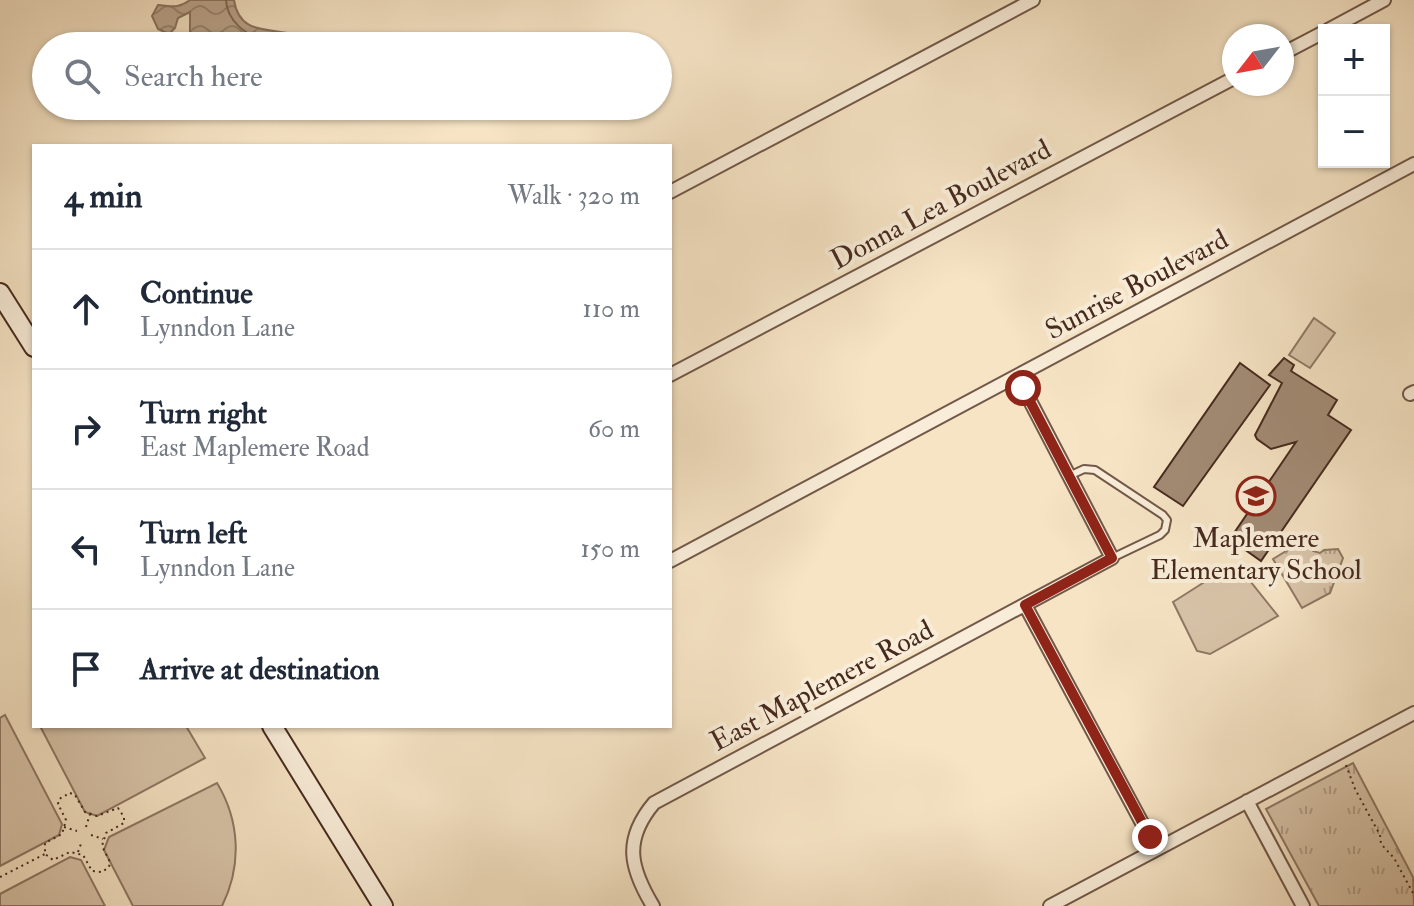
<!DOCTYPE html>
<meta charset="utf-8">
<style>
:root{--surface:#fff;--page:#f2f2f3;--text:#1f2937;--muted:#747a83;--line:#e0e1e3}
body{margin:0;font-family:"IM FELL Double Pica",serif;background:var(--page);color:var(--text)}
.controls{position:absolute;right:24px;top:24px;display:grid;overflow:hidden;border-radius:0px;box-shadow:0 2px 6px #0004}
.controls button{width:72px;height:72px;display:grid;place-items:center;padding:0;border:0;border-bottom:2px solid var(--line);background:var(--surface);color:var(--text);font:40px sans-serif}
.compass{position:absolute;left:1222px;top:24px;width:72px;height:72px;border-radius:50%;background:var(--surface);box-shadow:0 2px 6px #0004;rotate:239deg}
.stop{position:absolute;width:24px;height:24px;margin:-18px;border:6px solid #8f2418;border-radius:50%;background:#fff}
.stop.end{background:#8f2418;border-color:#fff;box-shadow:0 2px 8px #0008}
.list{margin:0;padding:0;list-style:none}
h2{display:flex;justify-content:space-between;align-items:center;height:104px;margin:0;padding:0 32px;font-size:34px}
h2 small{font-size:26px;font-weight:400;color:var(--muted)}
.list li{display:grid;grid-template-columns:52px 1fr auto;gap:24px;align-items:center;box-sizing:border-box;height:120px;padding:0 32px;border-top:2px solid var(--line)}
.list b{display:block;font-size:30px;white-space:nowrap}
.list p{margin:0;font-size:26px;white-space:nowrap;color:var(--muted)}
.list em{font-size:26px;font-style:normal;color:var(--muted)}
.icon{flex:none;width:44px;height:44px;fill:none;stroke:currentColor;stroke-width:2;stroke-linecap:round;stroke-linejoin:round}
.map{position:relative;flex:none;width:1414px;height:906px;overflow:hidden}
.search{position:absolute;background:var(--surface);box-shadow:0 2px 6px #0004;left:32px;top:32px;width:640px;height:88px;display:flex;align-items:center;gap:20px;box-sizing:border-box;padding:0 28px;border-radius:44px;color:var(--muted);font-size:30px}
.panel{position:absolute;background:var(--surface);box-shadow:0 2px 6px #0004;left:32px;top:144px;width:640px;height:584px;border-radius:0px}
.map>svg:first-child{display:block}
.green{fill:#d8c4a9;stroke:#8f7764;stroke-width:2}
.park{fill:url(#park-tufts);stroke:#8f7764;stroke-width:2}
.water{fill:url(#water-waves);stroke:#8c7460;stroke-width:2}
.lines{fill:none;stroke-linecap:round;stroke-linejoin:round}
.shore{stroke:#806855;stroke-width:2}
.building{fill:#a28b75;stroke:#462a1e;stroke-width:2}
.service-casing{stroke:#725848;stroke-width:10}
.minor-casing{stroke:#725848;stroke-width:16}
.secondary-casing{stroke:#462a1e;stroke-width:22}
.path{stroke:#462a1e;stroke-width:2;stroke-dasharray:2 4;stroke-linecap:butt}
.service{stroke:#f9edd9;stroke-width:6}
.minor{stroke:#f9edd9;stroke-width:12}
.secondary{stroke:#f9edd9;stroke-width:18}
.route{stroke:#8f2418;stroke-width:10}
.labels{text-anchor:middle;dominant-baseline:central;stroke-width:8;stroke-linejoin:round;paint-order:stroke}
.street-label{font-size:28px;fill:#462a1e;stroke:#f9edd9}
.poi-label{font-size:28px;fill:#462a1e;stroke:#f9edd9}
</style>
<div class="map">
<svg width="1414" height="906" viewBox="0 0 1414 906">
<defs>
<pattern id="park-tufts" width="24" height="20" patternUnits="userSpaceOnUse" patternTransform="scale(2)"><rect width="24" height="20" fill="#d8c4a9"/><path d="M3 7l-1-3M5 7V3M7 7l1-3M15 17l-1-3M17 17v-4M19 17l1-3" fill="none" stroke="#b19f89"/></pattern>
<pattern id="water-waves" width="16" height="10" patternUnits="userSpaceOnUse" patternTransform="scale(2)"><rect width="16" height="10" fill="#baa58c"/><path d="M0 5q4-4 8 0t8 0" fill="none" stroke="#998772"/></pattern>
</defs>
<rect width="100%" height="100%" fill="#f6e4c5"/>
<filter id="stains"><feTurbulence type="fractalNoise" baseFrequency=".0025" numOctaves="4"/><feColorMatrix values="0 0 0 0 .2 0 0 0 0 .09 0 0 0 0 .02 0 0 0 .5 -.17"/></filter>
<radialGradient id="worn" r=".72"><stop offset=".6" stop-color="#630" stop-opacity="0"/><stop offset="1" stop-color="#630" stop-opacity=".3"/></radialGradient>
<path class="green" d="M1314,318L1335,333L1310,368L1289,355Z
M1214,576L1250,581L1278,616L1210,654L1197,651L1173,602Z
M5,715L62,824L59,835L0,866V718Z
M40,726H186L205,758L97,816L85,812Z
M217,783C240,821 242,866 222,906H133L104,850L109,837Z
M70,857L81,860L105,906H0V894Z"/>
<path class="park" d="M1306,539L1313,551L1320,553L1324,550L1338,549L1343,558L1330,593L1302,608L1273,559Z
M1353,763L1413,877L1414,906H1319L1266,809Z"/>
<path class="water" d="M190,0H234C241,46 290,19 309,46H190V12L178,18L175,28L169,34L158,29L152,16L158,5C172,6 178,9 190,0Z"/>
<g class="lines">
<path class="shore" d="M226,0C227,21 246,36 266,40C278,42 288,40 299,46"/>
</g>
<path class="building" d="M1284,358L1294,365L1291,371L1337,400L1328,415L1351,430L1261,561L1230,539L1296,442L1271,449L1257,439L1255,435L1282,383L1269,375Z
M1240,363L1270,385L1183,506L1154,487Z"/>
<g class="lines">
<g class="service-casing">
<path id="service" d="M1069,476L1084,469L1095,470L1163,515L1167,520L1165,530L1160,535L1112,558"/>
</g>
<g class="minor-casing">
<path id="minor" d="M1328,30L1384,0
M1282,54L1324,32
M670,192L1033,0
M670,375L1234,78
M1410,394L1414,392
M670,561L1414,164
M1025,605L1156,849
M1247,801L1303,906
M653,906C630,868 623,840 654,803L1112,558L1017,376
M1050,906L1414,713"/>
</g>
<g class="secondary-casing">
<path id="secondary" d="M0,293L34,347
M272,726L383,906"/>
</g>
<path class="path" d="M1346,765L1355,789L1380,835L1381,844L1394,858L1414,895
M70,793L75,795L85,812L97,816L118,808L124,817V823L106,833L102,846L110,862L109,867L102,872L92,871L83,855L70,852L53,860L45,854V843L62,834L66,820L58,804L59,799Z
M64,827L77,831
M86,827L90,814
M91,835L103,839
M78,852L82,841
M0,877L45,854"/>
<use href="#service" class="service"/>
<use href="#minor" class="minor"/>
<use href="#secondary" class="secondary"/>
</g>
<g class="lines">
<path class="route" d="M1023,388L1112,558L1025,605L1150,837"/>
</g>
<defs>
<g id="school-ring" transform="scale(2)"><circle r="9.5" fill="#f9edd9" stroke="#8f2418" stroke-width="1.5"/><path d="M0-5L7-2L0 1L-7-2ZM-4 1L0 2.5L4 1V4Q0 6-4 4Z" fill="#8f2418"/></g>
</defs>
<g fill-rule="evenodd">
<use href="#school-ring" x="1256" y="496"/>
</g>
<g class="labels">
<g class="street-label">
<text transform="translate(941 205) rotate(-28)">Donna Lea Boulevard</text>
<text transform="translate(1137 285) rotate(-28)">Sunrise Boulevard</text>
<text transform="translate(822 686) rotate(-28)">East Maplemere Road</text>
</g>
<g class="poi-label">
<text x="1256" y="538">Maplemere<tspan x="1256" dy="32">Elementary School</tspan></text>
</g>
</g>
<rect width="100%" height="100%" filter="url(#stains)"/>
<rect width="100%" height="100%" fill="url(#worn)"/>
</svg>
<div class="controls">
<button>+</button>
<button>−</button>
</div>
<svg class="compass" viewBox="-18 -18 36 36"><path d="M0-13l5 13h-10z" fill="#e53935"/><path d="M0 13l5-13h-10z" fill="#747a83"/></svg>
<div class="stop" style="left:1023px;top:388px"></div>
<div class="stop end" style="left:1150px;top:837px"></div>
<div class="search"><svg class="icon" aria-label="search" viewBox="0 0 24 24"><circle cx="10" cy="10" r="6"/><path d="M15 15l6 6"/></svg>Search here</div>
<section class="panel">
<h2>4 min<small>Walk · 320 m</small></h2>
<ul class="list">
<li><svg class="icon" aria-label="ahead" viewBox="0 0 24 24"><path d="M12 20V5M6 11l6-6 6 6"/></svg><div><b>Continue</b><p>Lynndon Lane</p></div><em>110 m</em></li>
<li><svg class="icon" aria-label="right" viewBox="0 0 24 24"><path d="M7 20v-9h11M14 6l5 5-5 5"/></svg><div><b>Turn right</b><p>East Maplemere Road</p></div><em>60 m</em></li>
<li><svg class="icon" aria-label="left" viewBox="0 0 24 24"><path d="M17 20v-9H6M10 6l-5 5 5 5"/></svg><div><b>Turn left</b><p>Lynndon Lane</p></div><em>150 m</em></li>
<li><svg class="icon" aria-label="arrive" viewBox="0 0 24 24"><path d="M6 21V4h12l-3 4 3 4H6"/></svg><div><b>Arrive at destination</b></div></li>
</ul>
</section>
</div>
